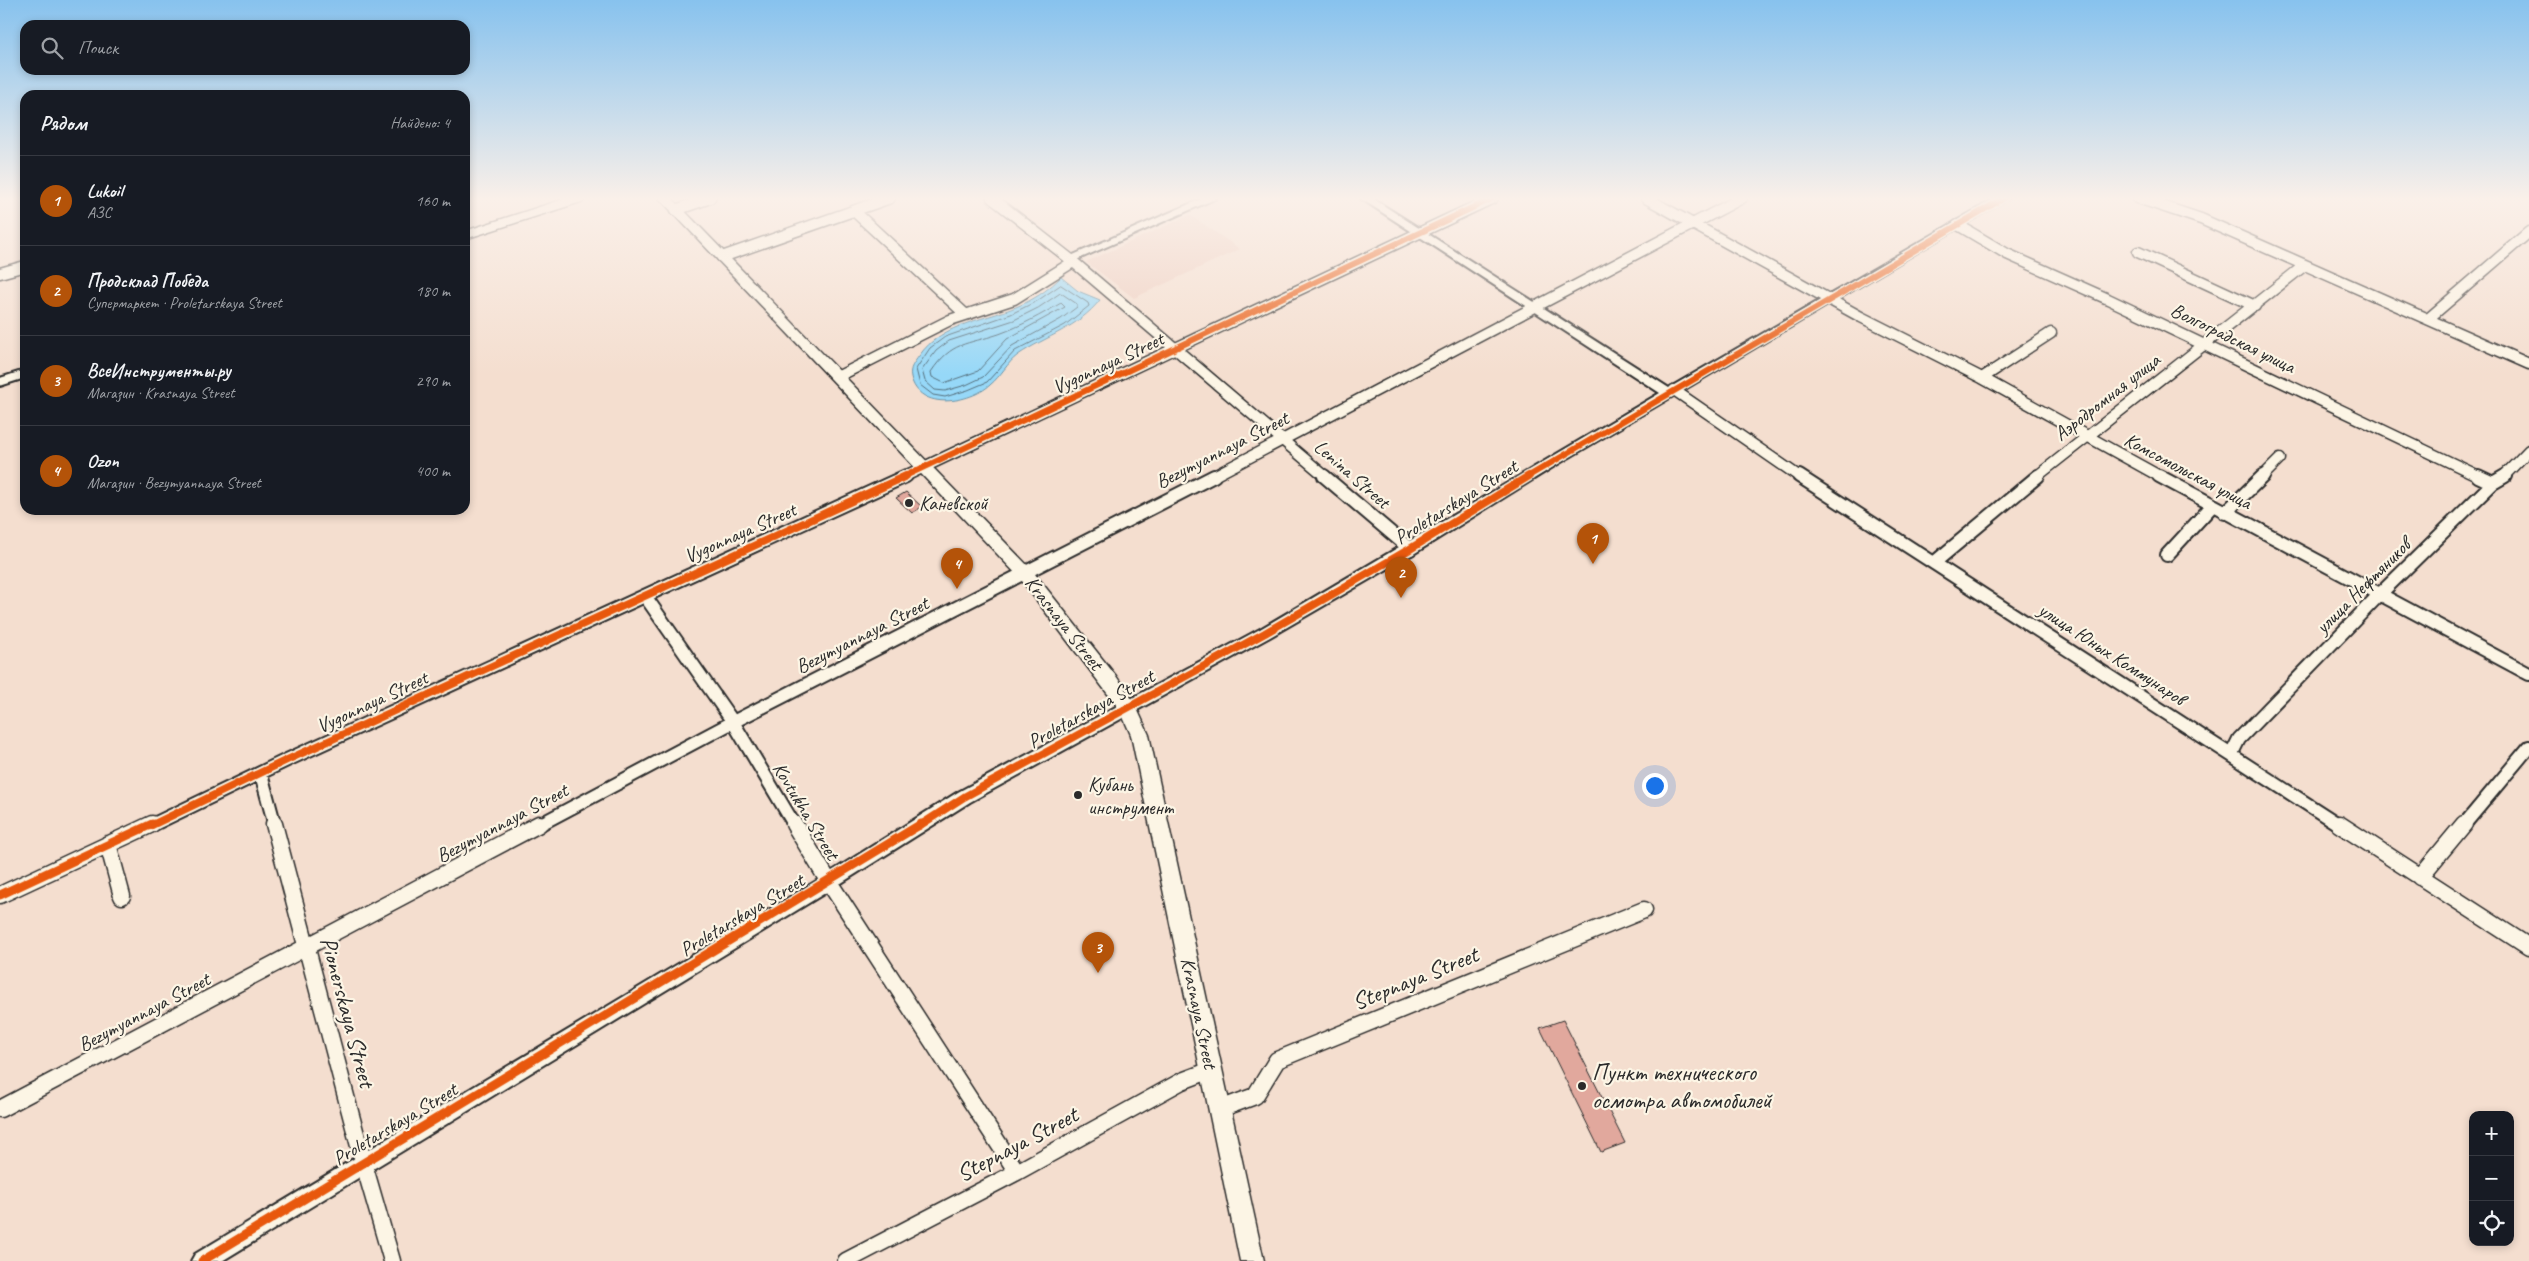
<!DOCTYPE html>
<html lang="ru">
<meta charset="utf-8">
<style>
:root{--surface:#171b24;--page:#242831;--text:#f1f3f6;--muted:#9ea1a6;--line:#363941;--accent:#b45309}
body{margin:0;font-family:Caveat,sans-serif;background:var(--page);color:var(--text)}
.controls{position:absolute;right:15px;bottom:15px;display:grid;overflow:hidden;border-radius:10px;box-shadow:0 2px 8px #0003}
.controls button{width:45px;height:45px;display:grid;place-items:center;padding:0;border:0;border-bottom:1px solid var(--line);background:var(--surface);color:var(--text);font:25px sans-serif}
.you{position:absolute;left:1654px;top:785px;width:18px;height:18px;margin:-12px;border:4px solid #fff;border-radius:50%;background:#1a73e8;box-shadow:0 0 0 8px #1a73e833}
.badge{display:grid;place-items:center;width:32px;height:32px;border-radius:50%;background:var(--accent);color:#fff;font-size:16px;font-weight:700}
.pin{position:absolute;translate:-50% -41px;filter:drop-shadow(0 1px 2px #0008)}
.pin::after{content:'';position:absolute;top:26px;width:18px;height:15px;background:inherit;clip-path:polygon(0 0,100% 0,50% 100%)}
.list{margin:0;padding:0;list-style:none}
h2{display:flex;justify-content:space-between;align-items:center;height:65px;margin:0;padding:0 20px;font-size:21px}
h2 small{font-size:16px;font-weight:400;color:var(--muted)}
.list li{display:grid;grid-template-columns:32px 1fr auto;gap:15px;align-items:center;box-sizing:border-box;height:90px;padding:0 20px;border-top:1px solid var(--line)}
.list b{display:block;font-size:19px;white-space:nowrap}
.list p{margin:0;font-size:16px;white-space:nowrap;color:var(--muted)}
.list em{font-size:16px;font-style:normal;color:var(--muted)}
.icon{flex:none;width:28px;height:28px;fill:none;stroke:currentColor;stroke-width:2;stroke-linecap:round;stroke-linejoin:round}
.map{position:relative;flex:none;width:2529px;height:1261px;overflow:hidden}
.search{position:absolute;background:var(--surface);box-shadow:0 2px 8px #0003;left:20px;top:20px;width:450px;height:55px;display:flex;align-items:center;gap:12px;box-sizing:border-box;padding:0 18px;border-radius:15px;color:var(--muted);font-size:19px}
.panel{position:absolute;background:var(--surface);box-shadow:0 2px 8px #0003;left:20px;top:90px;width:450px;height:425px;border-radius:15px}
.map>svg:first-child{display:block}
.built{fill:#eecec0}
.water{fill:#96d8f8;stroke:#6b93a6}
.lines{fill:none;stroke-linecap:round;stroke-linejoin:round}
.shore{stroke:#56707d;stroke-width:1}
.building{fill:#e1a89d;stroke:#2b2b2b}
.minor-far2-casing{stroke:#2b2b2b;stroke-width:13}
.minor-far1-casing{stroke:#2b2b2b;stroke-width:16}
.minor-casing{stroke:#2b2b2b;stroke-width:19}
.tertiary-casing{stroke:#2b2b2b;stroke-width:4}
.secondary-casing{stroke:#2b2b2b;stroke-width:3}
.minor-far2{stroke:#fcf5e5;stroke-width:10}
.minor-far1{stroke:#fcf5e5;stroke-width:12}
.minor{stroke:#fcf5e5;stroke-width:16}
.tertiary{fill:#fcf5e5;fill-rule:evenodd}
.secondary{fill:#fcf5e5;fill-rule:evenodd}
.cycleway-far2-casing{stroke:#fcf5e5;stroke-width:9}
.cycleway-far1-casing{stroke:#fcf5e5;stroke-width:11}
.cycleway-casing{stroke:#fcf5e5;stroke-width:12}
.cycleway-far2{stroke:#e8590c;stroke-width:6}
.cycleway-far1{stroke:#e8590c;stroke-width:8}
.cycleway{stroke:#e8590c;stroke-width:9}
.poi-dot{fill:#2b2b2b;stroke:#fcf5e5;stroke-width:2}
.labels{text-anchor:middle;dominant-baseline:central;stroke-width:4.5;stroke-linejoin:round;paint-order:stroke}
.street-label{font-size:20px;fill:#2b2b2b;stroke:#fcf5e5}
.poi-label{font-size:20px;fill:#2b2b2b;stroke:#fcf5e5;text-anchor:start}
.near-street-label{font-size:24px;fill:#2b2b2b;stroke:#fcf5e5}
.near-poi-label{font-size:24px;fill:#2b2b2b;stroke:#fcf5e5;text-anchor:start}
</style>
<div class="map">
<svg width="2529" height="1261" viewBox="0 0 2529 1261">
<rect width="100%" height="100%" fill="#f4decf"/>
<filter id="ink" filterUnits="userSpaceOnUse"><feTurbulence type="fractalNoise" baseFrequency=".02" numOctaves="2"/><feDisplacementMap in="SourceGraphic" scale="10" xChannelSelector="R" yChannelSelector="G"/><feConvolveMatrix kernelMatrix="1 2 1 2 8 2 1 2 1" color-interpolation-filters="sRGB"/></filter>
<g filter="url(#ink)">
<path class="built" d="M1190,215L1240,249L1134,298L1086,262Z"/>
<path class="water" d="M1061,277L1078,291L1100,300C1078,328 1046,336 1018,355C1007,363 1001,376 990,385C970,403 919,412 911,377C909,368 914,363 919,356C943,321 988,321 1025,303C1039,296 1050,288 1061,277Z"/>
<g class="lines">
<path class="shore" d="M1061,285L1088,303L1089,306L1065,325L1015,351L987,382L968,390L945,397L933,395L920,385L916,369L930,348L945,337L1011,314L1037,301Z
M1061,293L1077,304V307L1061,319L1012,346L983,377L966,385L945,391L935,390L925,381L922,370L936,351L949,341L1014,320L1038,308Z
M1061,303L1065,307L1007,339L978,371L944,383L932,377L931,372C952,341 966,345 999,334C1021,326 1041,315 1061,303Z"/>
</g>
<path class="building" d="M906,492L922,507L912,513L896,498Z
M1563,1020L1625,1143L1601,1152L1540,1028Z"/>
<g class="lines">
<g class="minor-far2-casing">
<path id="minor-far2" d="M992,198L1070,259L1326,477
M1646,198L1861,317L1982,378L2161,477
M2138,198L2201,219L2529,364
M676,210L710,198
M854,211L965,314
M1958,225L2007,254L2108,299L2481,477
M2138,252L2255,306
M722,257L890,198
M0,273L25,266
M2428,319L2529,232
M837,377L950,320L1014,299L1073,262
M1982,378L2051,333
M1674,390L1800,477
M903,477L1493,198
M1212,477L1742,198
M2036,477L2305,265
M2262,477L2280,459
M2503,477L2529,450"/>
</g>
<g class="minor-far1-casing">
<path id="minor-far1" d="M1324,476L1410,549
M1799,476L2341,826
M2159,476L2529,674
M2478,476L2493,483
M2225,513L2263,476
M2167,555L2212,506
M1935,562L2038,476
M645,596L733,722L795,826
M2231,755L2239,739L2381,593L2493,483L2505,476
M261,774L275,826
M150,826L287,760L906,476
M537,826L733,722L1214,476
M2463,826L2529,747"/>
</g>
<g class="minor-casing">
<path id="minor" d="M274,824L363,1161L392,1261
M794,824L829,882L1017,1172
M2339,824L2529,947
M108,844L122,896
M2420,877L2464,824
M0,895L152,824
M0,1109L539,824
M1220,1109L1255,1096L1277,1060L1644,910
M846,1261L1017,1172L1182,1081L1211,1070"/>
</g>
<g class="tertiary-casing">
<path id="tertiary" d="M1203,198H1217L1074,261H1066L1064,259Z
M1360,198H1372L1669,388L1996,198H2009L1553,467L1415,553L1270,637L970,802L835,887L222,1261H191L195,1254L823,877L958,792L1260,629L1660,393Z
M25,370V378L0,386V378Z"/>
</g>
<g class="secondary-casing">
<path id="secondary" d="M567,198H586L584,201L465,239V231Z
M659,198H672L1031,569L1116,676L1134,702L1149,735L1264,1261H1240L1131,735L1120,710L1019,577Z"/>
</g>
<use href="#minor-far2" class="minor-far2"/>
<use href="#minor-far1" class="minor-far1"/>
<use href="#minor" class="minor"/>
<use href="#tertiary" class="tertiary"/>
<use href="#secondary" class="secondary"/>
<g class="cycleway-far2-casing">
<path id="cycleway-far2" d="M903,477L1493,198
M1527,477L2004,198"/>
</g>
<g class="cycleway-far1-casing">
<path id="cycleway-far1" d="M150,826L287,760L906,476
M919,826L964,797L1265,633L1410,549L1529,476"/>
</g>
<g class="cycleway-casing">
<path id="cycleway" d="M0,895L152,824
M202,1261L921,824"/>
</g>
<use href="#cycleway-far2" class="cycleway-far2"/>
<use href="#cycleway-far1" class="cycleway-far1"/>
<use href="#cycleway" class="cycleway"/>
</g>
</g>
<linearGradient id="sky" x2="0" y2="1"><stop stop-color="#87c2ee"/><stop offset="0.53" stop-color="#faf0e9"/><stop offset="1" stop-color="#faf0e9" stop-opacity="0"/></linearGradient>
<rect width="2529" height="375" fill="url(#sky)"/>
<g class="poi-dot">
<circle cx="909" cy="503" r="5"/>
<circle cx="1078" cy="795" r="5"/>
<circle cx="1582" cy="1086" r="5"/>
</g>
<g class="labels">
<g class="street-label">
<text transform="translate(2233 338) rotate(26)">Волгоградская улица</text>
<text transform="translate(1108 363) rotate(-25)">Vygonnaya Street</text>
<text transform="translate(2107 397) rotate(-38)">Аэродромная улица</text>
<text transform="translate(1222 450) rotate(-27)">Bezymyannaya Street</text>
<text transform="translate(2188 471) rotate(28)">Комсомольская улица</text>
<text transform="translate(1352 474) rotate(41)">Lenina Street</text>
<text transform="translate(1456 502) rotate(-32)">Proletarskaya Street</text>
<text transform="translate(740 533) rotate(-24)">Vygonnaya Street</text>
<text transform="translate(2363 586) rotate(-45)">улица Нефтяников</text>
<text transform="translate(1064 623) rotate(52)">Krasnaya Street</text>
<text transform="translate(862 635) rotate(-27)">Bezymyannaya Street</text>
<text transform="translate(2112 654) rotate(33)">улица Юных Коммунаров</text>
<text transform="translate(372 702) rotate(-25)">Vygonnaya Street</text>
<text transform="translate(1091 709) rotate(-29)">Proletarskaya Street</text>
<text transform="translate(806 811) rotate(59)">Kovtukha Street</text>
<text transform="translate(502 823) rotate(-28)">Bezymyannaya Street</text>
<text transform="translate(742 915) rotate(-31)">Proletarskaya Street</text>
<text transform="translate(144 1012) rotate(-28)">Bezymyannaya Street</text>
<text transform="translate(1199 1013) rotate(78)">Krasnaya Street</text>
<text transform="translate(395 1124) rotate(-31)">Proletarskaya Street</text>
</g>
<g class="poi-label">
<text x="919" y="503">Каневской</text>
<text x="1088" y="784">Кубань<tspan x="1088" dy="23">инструмент</tspan></text>
</g>
<g class="near-street-label">
<text transform="translate(1415 978) rotate(-22)">Stepnaya Street</text>
<text transform="translate(348 1012) rotate(75)">Pionerskaya Street</text>
<text transform="translate(1017 1144) rotate(-28)">Stepnaya Street</text>
</g>
<g class="near-poi-label">
<text x="1592" y="1072">Пункт технического<tspan x="1592" dy="28">осмотра автомобилей</tspan></text>
</g>
</g>
</svg>
<div class="controls">
<button>+</button>
<button>−</button>
<button><svg class="icon" aria-label="locate" viewBox="0 0 24 24"><circle cx="12" cy="12" r="6"/><path d="M12 2v4M12 18v4M2 12h4M18 12h4"/></svg></button>
</div>
<div class="you"></div>
<div class="pin badge" style="left:1593px;top:564px">1</div>
<div class="pin badge" style="left:1401px;top:598px">2</div>
<div class="pin badge" style="left:1098px;top:973px">3</div>
<div class="pin badge" style="left:957px;top:589px">4</div>
<div class="search"><svg class="icon" aria-label="search" viewBox="0 0 24 24"><circle cx="10" cy="10" r="6"/><path d="M15 15l6 6"/></svg>Поиск</div>
<section class="panel">
<h2>Рядом<small>Найдено: 4</small></h2>
<ul class="list">
<li><span class="badge">1</span><div><b>Lukoil</b><p>АЗС</p></div><em>160 m</em></li>
<li><span class="badge">2</span><div><b>Продсклад Победа</b><p>Супермаркет · Proletarskaya Street</p></div><em>180 m</em></li>
<li><span class="badge">3</span><div><b>ВсеИнструменты.ру</b><p>Магазин · Krasnaya Street</p></div><em>290 m</em></li>
<li><span class="badge">4</span><div><b>Ozon</b><p>Магазин · Bezymyannaya Street</p></div><em>400 m</em></li>
</ul>
</section>
</div>
